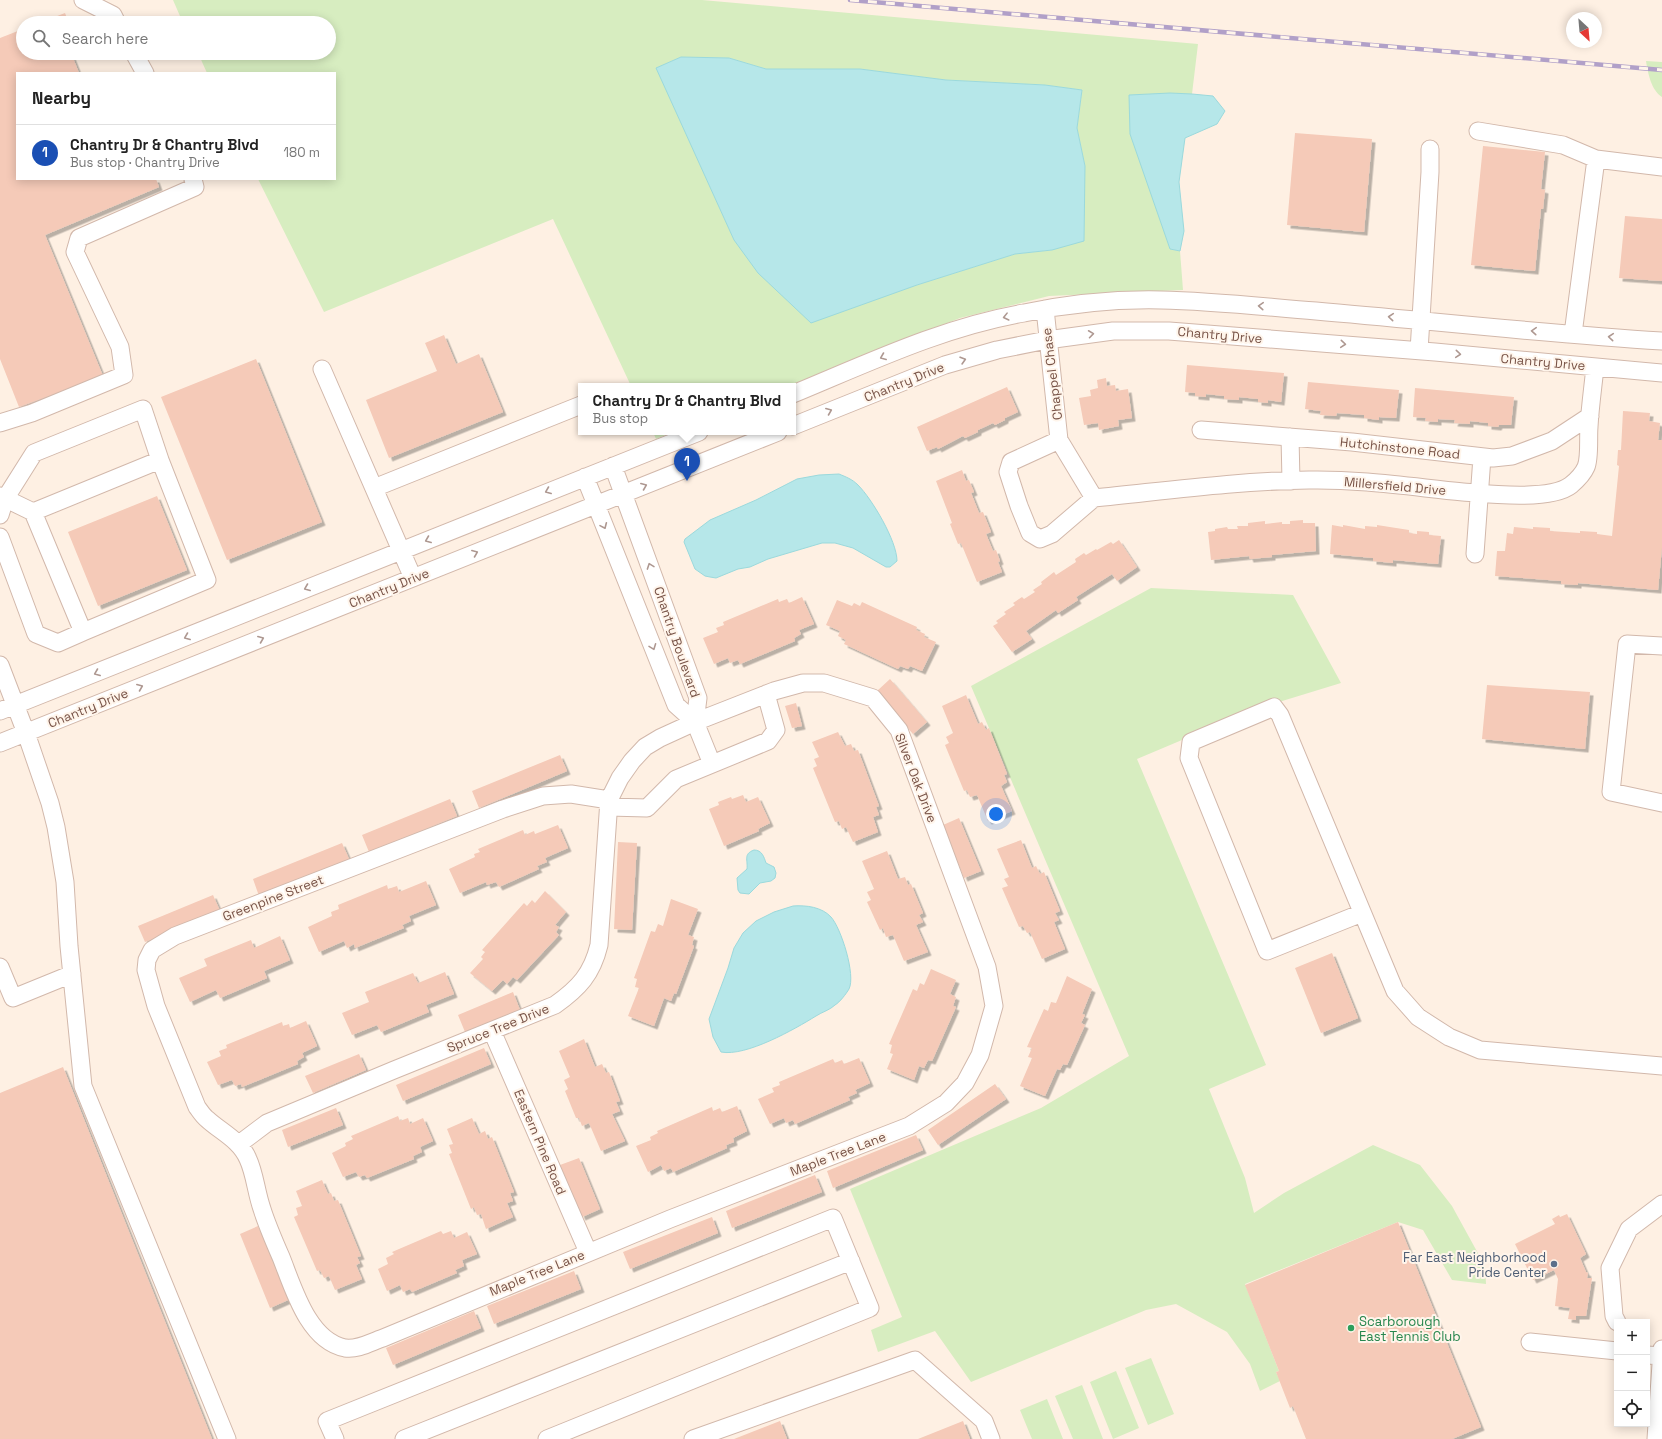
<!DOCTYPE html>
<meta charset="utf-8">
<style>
:root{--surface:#fff;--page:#f6f6f6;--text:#222;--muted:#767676;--line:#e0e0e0;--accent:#f1533e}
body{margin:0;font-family:"Space Grotesk",sans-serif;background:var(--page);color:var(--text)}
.controls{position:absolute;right:12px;bottom:12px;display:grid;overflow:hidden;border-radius:0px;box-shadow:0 2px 10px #0003}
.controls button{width:36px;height:36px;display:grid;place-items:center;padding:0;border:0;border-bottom:1px solid var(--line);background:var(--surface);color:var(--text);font:20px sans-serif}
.compass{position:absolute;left:1566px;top:12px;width:36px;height:36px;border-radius:50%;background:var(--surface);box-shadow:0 2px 10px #0003;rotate:154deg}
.you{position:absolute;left:996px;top:814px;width:14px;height:14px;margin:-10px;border:3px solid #fff;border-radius:50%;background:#1a73e8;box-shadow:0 0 0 6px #1a73e833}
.badge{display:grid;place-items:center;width:26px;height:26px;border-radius:50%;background:var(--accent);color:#fff;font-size:13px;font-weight:700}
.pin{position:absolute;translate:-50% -33px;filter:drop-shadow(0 1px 2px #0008)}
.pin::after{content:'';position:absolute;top:21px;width:14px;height:12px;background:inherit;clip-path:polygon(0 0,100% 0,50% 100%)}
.popup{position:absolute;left:578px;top:383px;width:218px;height:52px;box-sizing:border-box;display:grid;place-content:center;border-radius:0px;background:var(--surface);filter:drop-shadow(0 1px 3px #0005);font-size:13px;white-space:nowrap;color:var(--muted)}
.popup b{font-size:15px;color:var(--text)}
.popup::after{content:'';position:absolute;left:50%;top:100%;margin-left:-8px;border:8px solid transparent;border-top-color:var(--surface)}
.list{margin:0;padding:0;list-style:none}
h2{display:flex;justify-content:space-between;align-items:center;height:52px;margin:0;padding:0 16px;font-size:17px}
h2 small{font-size:13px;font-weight:400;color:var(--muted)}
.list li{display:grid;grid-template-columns:26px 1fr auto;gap:12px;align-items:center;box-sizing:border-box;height:56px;padding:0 16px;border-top:1px solid var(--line)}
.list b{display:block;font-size:15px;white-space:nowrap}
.list p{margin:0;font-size:13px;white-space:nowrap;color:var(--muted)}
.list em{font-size:13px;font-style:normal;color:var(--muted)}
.icon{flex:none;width:22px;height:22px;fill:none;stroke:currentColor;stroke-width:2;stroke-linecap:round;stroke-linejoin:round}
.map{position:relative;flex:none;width:1662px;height:1439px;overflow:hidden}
.search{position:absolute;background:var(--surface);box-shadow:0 2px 10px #0003;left:16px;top:16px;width:320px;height:44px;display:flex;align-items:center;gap:10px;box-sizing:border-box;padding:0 14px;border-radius:22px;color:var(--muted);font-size:15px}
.panel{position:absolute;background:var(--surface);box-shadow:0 2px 10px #0003;left:16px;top:72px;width:320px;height:108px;border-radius:0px}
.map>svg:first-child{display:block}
.green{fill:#d7edc0;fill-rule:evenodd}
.water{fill:#b6e7e9;stroke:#9bd9dc}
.building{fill:#f5cab8;filter:url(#shadow)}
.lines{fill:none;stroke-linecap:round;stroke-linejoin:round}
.minor-casing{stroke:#d2b8ab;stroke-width:19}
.minor{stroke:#fff;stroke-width:17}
.rail-casing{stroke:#b1a0c8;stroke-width:4.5}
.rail{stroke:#fff5eb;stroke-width:3;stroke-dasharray:9;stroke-linecap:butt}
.oneway{stroke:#ae9891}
.service-dot{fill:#5c6f8a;stroke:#fff5eb;stroke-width:1.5}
.leisure-dot{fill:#2e9e5b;stroke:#fff5eb;stroke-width:1.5}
.labels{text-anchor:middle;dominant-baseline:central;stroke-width:4;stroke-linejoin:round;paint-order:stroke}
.street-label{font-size:13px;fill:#785347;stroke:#fff5eb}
.service-label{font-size:13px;fill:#4e5e75;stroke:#fff5eb;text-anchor:end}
.leisure-label{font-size:13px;fill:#27864d;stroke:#fff5eb;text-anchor:start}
</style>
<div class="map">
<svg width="1662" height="1439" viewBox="0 0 1662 1439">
<defs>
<filter id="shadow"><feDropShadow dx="3.5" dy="3.5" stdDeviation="0" flood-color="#0004"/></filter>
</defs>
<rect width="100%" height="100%" fill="#fef0e3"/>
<path class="green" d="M173,0H702L1198,44L1192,94L1129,95L1170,249L1180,251L1183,290L1049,296L960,318L790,386H631L553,219L324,312L258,179H335V73H207L198,53H329V23H183ZM681,57L729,58L766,69H860L946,80L1045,85L1082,90L1077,128L1085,166L1052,250L1015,254L917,285L734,240L657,68Z
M1646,61L1662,62V97C1651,90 1648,73 1646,61Z
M653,432H673L656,439Z
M1151,588L1293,595L1341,683L1253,710L1137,759L1266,1065L1209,1089L1245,1178L1254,1213L1284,1193L1373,1145L1420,1165L1452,1206L1485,1266L1486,1284L1452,1280L1423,1230L1398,1222L1245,1284L1279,1371L1276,1372L1280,1381L1260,1391L1250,1364L1227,1332L1176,1304L1146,1310L971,1382L935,1331L878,1352L871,1330L902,1317L850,1189L1041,1108L1129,1056L971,686Z
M1151,1358L1174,1414L1148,1425L1125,1368Z
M1116,1371L1139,1428L1113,1439L1090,1382Z
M1082,1385L1103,1439H1073L1055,1396Z
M1047,1399L1063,1439H1032L1020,1410Z"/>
<path class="water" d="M681,57L729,58L766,69H860L946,80L1045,85L1082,90L1077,128L1085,166L1084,241L1052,250L1015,254L917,285L811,323L758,273L734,240L656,68Z
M1170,93L1192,94L1213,96L1225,111L1217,124L1185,138L1179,182L1184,231L1180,251L1170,249L1130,134L1129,95Z
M839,474C846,477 852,479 858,485C872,499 897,541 897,561L890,567H886L853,548L835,543H822L768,559L750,567L738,569L716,578L710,577L705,576L695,569L684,542L685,539L710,520L756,500L797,479L819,475Z
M754,850C762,850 764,857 766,863L774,867L776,873L775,878L771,881L760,883L749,894L740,893L738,890L737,878L747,869C748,860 743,854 754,850Z
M793,906C806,905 822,907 831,917C841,928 856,975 849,989C846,994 840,1002 835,1005C830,1010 822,1012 816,1016C795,1029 746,1057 721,1052L713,1037L709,1019L728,968L734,948L743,933L756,921L774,912Z"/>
<path class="building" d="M65,13L69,23H39Z
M23,29V53H71L79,73H17V179H156L159,187L45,235L103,376L19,407L0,359V38Z
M1295,133L1372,139L1364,232L1287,225Z
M1483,146L1545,152L1541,189L1545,190L1543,209H1541L1535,271L1471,265Z
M1625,216L1662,219V281L1619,278Z
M444,335L456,364L479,354L503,412L389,458L366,400L437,371L425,343Z
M256,359L322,522L227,560L161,397Z
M1187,365L1284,373L1281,402L1268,400V403L1258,402V399L1239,397V400L1224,399V396L1206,394V397L1195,396V393L1185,392Z
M1106,378L1107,386L1115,385L1116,391L1128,389L1132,418L1118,420L1119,426L1099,430L1098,423L1084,425L1079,398L1091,396L1090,390L1098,388L1097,380Z
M1308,382L1399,390L1396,418L1379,417V420L1364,418V415L1337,413L1336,416L1320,415L1321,411L1305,409Z
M1007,387L1018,412L1005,418V420L995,425L993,423L978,430V432L965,438L963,436L938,449L937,447L927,451L917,427Z
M1415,388L1514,397L1511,425H1499L1498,427L1488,426V423L1470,421V424L1454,423L1455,420L1438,419V422L1425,421L1426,418L1413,417Z
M1623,411L1650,413L1649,421L1660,423L1658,440H1662V547L1658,590L1578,583V585L1561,584V581L1495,576L1497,551H1505L1507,533L1513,534L1514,527L1533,529V527L1550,528V531L1580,533V531L1597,532V534L1612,536L1619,466L1617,465L1618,450H1621Z
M962,470L966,481L969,480L974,492L971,493L979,513L983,512L991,532L986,534L993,551L996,550L1000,561L998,562L1002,572L977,582L961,543L958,544L950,524L952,523L936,481Z
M157,496L187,570L98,606L68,532Z
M1303,520V523H1315L1316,551L1272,555V557L1250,559L1249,556L1211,560L1208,532L1215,531V529L1227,527L1228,529H1238L1237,526H1248V523L1265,521V524L1282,522V524H1290V521Z
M1332,525L1343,527V525L1365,529V526L1377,527V525L1409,530V533L1417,534V531L1429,532V535L1441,536L1438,564L1393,560V563L1373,561V558L1330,554Z
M1119,540L1137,567L1117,581L1112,574L1076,597L1078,600L1058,613L1056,610L1026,631L1032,639L1012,652L993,626L998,623L996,621L1006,614L1004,612L1015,605L1013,603L1022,597L1024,599L1035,592L1033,590L1042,584L1041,582L1054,572L1056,575L1076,562L1075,559L1084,553L1086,555L1096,549L1097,550L1111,542L1113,544Z
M802,597L814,624L799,630L801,634L794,638L795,641L740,664L738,660L730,663L728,658L714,664L703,638L718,632L716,628L724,625L723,622L778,599L779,602L787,599L789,603Z
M837,600L852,606L854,603L860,606L862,602L917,627L916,630L925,634L924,637L936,642L922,671L910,666L908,669L900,666L898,669L844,644L846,640L838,636L840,631L826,625Z
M890,679L927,722L913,734L877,691Z
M1487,685L1590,692L1585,749L1482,739Z
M966,695L978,724L982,722L986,730L989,728L1007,774L1004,775L1007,782L1001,786L1012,811L988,821L977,795L970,797L967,790L964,791L945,745L949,743L946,737L953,733L942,706Z
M796,703L802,726L792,728L785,706Z
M838,732L845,746L851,744L854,751L858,750L879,806L876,807L879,815L873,817L878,832L853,842L846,827L842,829L839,821L835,822L813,768L817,766L814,759L819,757L812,742Z
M560,755L567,771L479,808L472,791Z
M743,795L746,802L758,797L770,823L758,829L759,831L724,846L709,809L719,805L718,802L731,797L732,799Z
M450,799L457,816L369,852L362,835Z
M959,818L981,871L964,878L943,825Z
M558,825L568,848L545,858L547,862L537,866L539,869L499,887L496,882L487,885L486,882L460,893L449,869L475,857L474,854L480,852L478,849L523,830L525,835L534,831L535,834Z
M1021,840L1032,868L1036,866L1040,874L1044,872L1060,911L1055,913L1059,920L1054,922L1065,949L1042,959L1030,932L1027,933L1023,926L1019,927L1002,888L1008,886L1004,879L1009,877L997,849Z
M618,842L637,843L632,930L614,929Z
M342,843L349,859L259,896L253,879Z
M887,851L898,879L905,877L908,885L911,884L923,913L919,915L923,922L916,925L928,952L904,961L893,935L886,937L883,928L880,930L867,902L871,900L867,892L874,889L862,861Z
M426,881L436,905L409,916L411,921L402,925L404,928L355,948L354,944L347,948L344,941L319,952L308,927L332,916L331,912L339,909L338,905L387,885L388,889L397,886L399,892Z
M545,891L566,912L555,925L559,927L556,932L559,935L517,980L513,977L507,984L503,980L492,991L470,973L483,959L481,957L485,952L482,950L524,903L527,906L532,900L535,903Z
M213,895L220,911L145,942L138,926Z
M671,899L698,909L688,935L694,937L692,945L694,946L676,994L674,993L671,1001L664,998L654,1026L628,1016L639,988L635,987L637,979L634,978L651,931L655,932L658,924L663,926Z
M280,936L290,960L264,971L267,978L220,998L216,990L190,1002L179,978L207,966L204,959L251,940L254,948Z
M1332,953L1358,1018L1321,1033L1295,968Z
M931,969L956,980L950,994L956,997L953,1006L956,1007L932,1061L928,1060L924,1068L919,1066L914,1080L887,1069L893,1054L890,1053L892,1045L889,1044L913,989L917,991L920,983L924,985Z
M445,972L454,994L426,1005L429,1012L381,1032L377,1025L352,1035L342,1013L369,1002L365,992L413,973L418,983Z
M1067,976L1092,989L1082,1014L1085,1015L1081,1023L1085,1025L1067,1065L1063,1064L1060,1070L1057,1069L1045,1096L1020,1086L1032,1058L1028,1057L1032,1048L1027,1047L1044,1009L1048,1011L1051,1002L1056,1003Z
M513,992L520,1010L465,1032L458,1015Z
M306,1021L317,1046L302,1053L304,1057L297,1061L298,1064L242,1087L241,1084L235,1086L232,1080L218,1085L207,1062L221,1056L219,1051L227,1048L226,1045L282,1022L283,1026L289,1024L290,1028Z
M584,1039L595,1067L602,1064L606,1073L609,1072L620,1101L616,1102L620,1111L612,1114L625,1141L601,1151L589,1123L582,1126L579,1118H576L565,1091L568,1089L564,1080L570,1077L559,1051Z
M484,1048L491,1064L403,1101L396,1085Z
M359,1054L366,1070L313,1093L305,1076Z
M859,1058L870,1083L855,1090L857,1093L848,1097L850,1100L795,1124L793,1120L786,1123L784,1118L770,1124L758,1099L774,1092L772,1088L780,1085L779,1082L833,1059L835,1063L842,1060L844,1064Z
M63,1067L212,1439H0V1093Z
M995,1084L1006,1099L938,1145L928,1130Z
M737,1106L747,1131L733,1138L734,1142L726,1145L727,1148L673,1172L671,1168L664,1171L661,1165L648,1172L636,1146L651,1140L650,1137L658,1133L657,1131L712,1107L713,1111L720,1108L722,1112Z
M336,1108L343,1125L288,1147L282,1130Z
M398,1116L400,1121L408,1118L410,1124L423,1118L433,1141L420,1147L422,1152L413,1156L414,1159L367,1178L365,1175L359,1177L356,1172L343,1177L332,1153L346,1146L345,1143L353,1139L351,1136Z
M472,1118L479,1134L485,1131L488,1139L492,1137L514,1192L510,1193L513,1201L507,1203L513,1217L486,1229L481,1214L477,1215L474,1207L471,1209L449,1154L452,1153L449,1145L453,1144L447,1129Z
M916,1135L923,1150L833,1188L827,1171Z
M579,1158L600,1209L582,1217L560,1165Z
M815,1175L822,1192L732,1228L726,1211Z
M322,1180L328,1194L331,1193L334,1201L338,1200L361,1256L357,1257L360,1263L356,1265L362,1279L335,1290L329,1276L324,1278L320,1270L317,1271L294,1217L298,1215L296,1208L302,1206L296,1191Z
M1567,1214L1586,1254L1580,1258L1586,1272L1588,1273L1587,1278H1592L1586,1316H1576V1320L1568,1319L1570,1308L1555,1306L1558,1279L1554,1270L1533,1280L1515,1244L1555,1224L1552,1219L1559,1215L1560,1217Z
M712,1217L718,1233L630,1269L623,1252Z
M1398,1222L1481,1427L1452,1439H1306L1293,1406L1290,1408L1276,1372L1279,1371L1245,1285Z
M258,1226L288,1300L270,1308L240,1234Z
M441,1231L443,1234L451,1231L454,1238L467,1232L477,1254L462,1260L464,1266L455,1270L457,1273L412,1292L410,1289L403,1292L400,1285L387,1291L378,1269L388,1264L386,1258L394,1254L392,1252Z
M574,1271L581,1289L494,1324L487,1306Z
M474,1311L481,1328L393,1365L386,1348Z
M780,1421L787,1439H734Z
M963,1421L970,1439H918Z"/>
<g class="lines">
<g class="minor-casing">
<path id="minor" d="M83,0L113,15L117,23
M134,53L145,73
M1478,131L1563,145L1596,159
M1045,309L1059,440L1094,498L1052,534L1040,539L1030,533L1019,506L1008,472L1011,462L1059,440
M1573,334L1596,159L1662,167
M1419,351L1430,172V149
M322,369L413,578
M793,394C868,363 943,327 1024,313C1068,304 1115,299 1161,300C1213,301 1265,307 1316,311C1432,321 1547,334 1662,341
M0,423L32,413L124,375L120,347L75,252L79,238L195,187L193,179
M793,426L945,365L997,350L1047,340L1113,331H1169L1435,352L1662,373
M1201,430L1352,442L1493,458L1512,456L1552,441L1590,416
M1290,437L1291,481
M613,466L698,698L695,722L712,764
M585,477L676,705L695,722
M374,488L581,405
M0,496L33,512L83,632L207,580L160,460L33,512
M1094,498C1165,491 1237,481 1309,480C1360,479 1412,487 1463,492C1488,494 1551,501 1571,485C1577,480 1583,474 1586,467C1590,458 1588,438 1589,427C1590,407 1593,387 1595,367
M0,515L5,499L34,453L143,409L160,460
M0,537L36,634L58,643L83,632
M1475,554L1482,457
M1662,646L1627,644L1611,792L1662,803
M0,665L26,733L50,803L56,827L65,882L69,946L83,1086L227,1439
M0,711L699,432
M0,743L778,432
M608,807L647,808L676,779L768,741L776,730L766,694
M1362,913L1267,951L1189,758L1191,742L1274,707L1280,715L1395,991L1418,1017L1449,1037L1480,1050L1662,1066
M0,967L13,998L72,974
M492,1031L588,1252
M239,1144L267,1123L394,1070L555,1005C579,988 592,974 599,945L609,800L620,778L632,761L645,747L660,738L695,722L774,691L803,683H824L873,698L899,730L987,967L994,1006L980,1055L965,1083L946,1103L909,1126L670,1219L383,1338C371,1342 358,1350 345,1348C308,1341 293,1287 281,1257C274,1241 267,1225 262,1209C256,1192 255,1174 248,1159C240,1140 221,1132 207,1119C203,1116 200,1111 197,1107L156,1006L146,970L147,960L152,950L175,936L503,809L543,796L571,794L609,800
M1617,1322L1614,1316L1610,1268L1629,1229L1662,1204
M1530,1342L1617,1351
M1647,1355L1662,1356
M335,1439L327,1421L833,1218L870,1308L547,1439
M404,1439L851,1261
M693,1439L915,1360L984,1421L991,1439
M1656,1439L1662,1349"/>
</g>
<use href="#minor" class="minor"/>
<g class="rail-casing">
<path id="rail" d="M850,0L1662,70"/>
</g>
<use href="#rail" class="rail"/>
</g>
<defs><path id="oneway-chevron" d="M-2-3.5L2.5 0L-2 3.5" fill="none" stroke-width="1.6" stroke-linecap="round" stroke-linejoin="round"/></defs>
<g class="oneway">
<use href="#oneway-chevron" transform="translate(1261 306) rotate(-176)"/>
<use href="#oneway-chevron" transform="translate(1006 317) rotate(166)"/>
<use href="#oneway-chevron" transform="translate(1391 317) rotate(-175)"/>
<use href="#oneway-chevron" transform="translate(1534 331) rotate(-176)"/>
<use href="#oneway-chevron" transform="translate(1091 334) rotate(-8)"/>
<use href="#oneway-chevron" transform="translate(1611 337) rotate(-175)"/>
<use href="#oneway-chevron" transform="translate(1343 344) rotate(5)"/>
<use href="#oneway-chevron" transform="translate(1458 354) rotate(5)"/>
<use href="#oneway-chevron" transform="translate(883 357) rotate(158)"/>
<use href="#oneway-chevron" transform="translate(963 360) rotate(-16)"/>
<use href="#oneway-chevron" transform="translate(829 411) rotate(-22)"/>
<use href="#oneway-chevron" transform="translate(644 486) rotate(-22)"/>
<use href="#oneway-chevron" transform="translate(548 491) rotate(158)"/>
<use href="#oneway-chevron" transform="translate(604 526) rotate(66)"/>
<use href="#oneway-chevron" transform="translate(428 540) rotate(158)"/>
<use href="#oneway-chevron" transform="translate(475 553) rotate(-22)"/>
<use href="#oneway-chevron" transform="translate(650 566) rotate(-110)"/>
<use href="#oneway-chevron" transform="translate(307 588) rotate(158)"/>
<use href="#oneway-chevron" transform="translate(187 637) rotate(158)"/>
<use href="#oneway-chevron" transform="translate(261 639) rotate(-22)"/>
<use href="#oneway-chevron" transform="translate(653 647) rotate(69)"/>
<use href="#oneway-chevron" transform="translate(97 673) rotate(158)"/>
<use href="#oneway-chevron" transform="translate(140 687) rotate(-22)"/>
</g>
<circle class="service-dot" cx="1554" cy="1264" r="4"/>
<circle class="leisure-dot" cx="1351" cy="1328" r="4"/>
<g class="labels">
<g class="street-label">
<text transform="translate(1220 335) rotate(5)">Chantry Drive</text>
<text transform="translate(1543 362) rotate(5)">Chantry Drive</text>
<text transform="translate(1052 374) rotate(-97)">Chappel Chase</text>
<text transform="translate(904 382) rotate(-22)">Chantry Drive</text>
<text transform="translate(1400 448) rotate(6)">Hutchinstone Road</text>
<text transform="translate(1395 486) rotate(5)">Millersfield Drive</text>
<text transform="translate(389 588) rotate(-22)">Chantry Drive</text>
<text transform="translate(677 642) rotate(71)">Chantry Boulevard</text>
<text transform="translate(88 708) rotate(-22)">Chantry Drive</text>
<text transform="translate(916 778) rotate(69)">Silver Oak Drive</text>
<text transform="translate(273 898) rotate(-21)">Greenpine Street</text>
<text transform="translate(498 1028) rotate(-22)">Spruce Tree Drive</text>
<text transform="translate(540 1142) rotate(67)">Eastern Pine Road</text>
<text transform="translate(838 1154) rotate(-21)">Maple Tree Lane</text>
<text transform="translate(537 1273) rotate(-22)">Maple Tree Lane</text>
</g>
<g class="service-label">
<text x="1546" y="1257">Far East Neighborhood<tspan x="1546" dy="15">Pride Center</tspan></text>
</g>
<g class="leisure-label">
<text x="1359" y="1321">Scarborough<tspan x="1359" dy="15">East Tennis Club</tspan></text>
</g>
</g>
</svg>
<div class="controls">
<button>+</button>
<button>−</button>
<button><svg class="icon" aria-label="locate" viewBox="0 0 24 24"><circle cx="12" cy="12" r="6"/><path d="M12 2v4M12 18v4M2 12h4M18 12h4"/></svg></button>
</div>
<svg class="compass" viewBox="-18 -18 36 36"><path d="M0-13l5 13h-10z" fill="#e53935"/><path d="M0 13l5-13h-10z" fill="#767676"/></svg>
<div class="you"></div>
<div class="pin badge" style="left:687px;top:481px;background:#1a4fb4">1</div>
<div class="popup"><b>Chantry Dr &amp; Chantry Blvd</b>Bus stop</div>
<div class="search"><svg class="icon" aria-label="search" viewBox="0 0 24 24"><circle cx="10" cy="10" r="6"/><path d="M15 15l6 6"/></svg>Search here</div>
<section class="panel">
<h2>Nearby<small></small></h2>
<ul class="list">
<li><span class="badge" style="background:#1a4fb4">1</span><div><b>Chantry Dr &amp; Chantry Blvd</b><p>Bus stop · Chantry Drive</p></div><em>180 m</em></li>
</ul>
</section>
</div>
